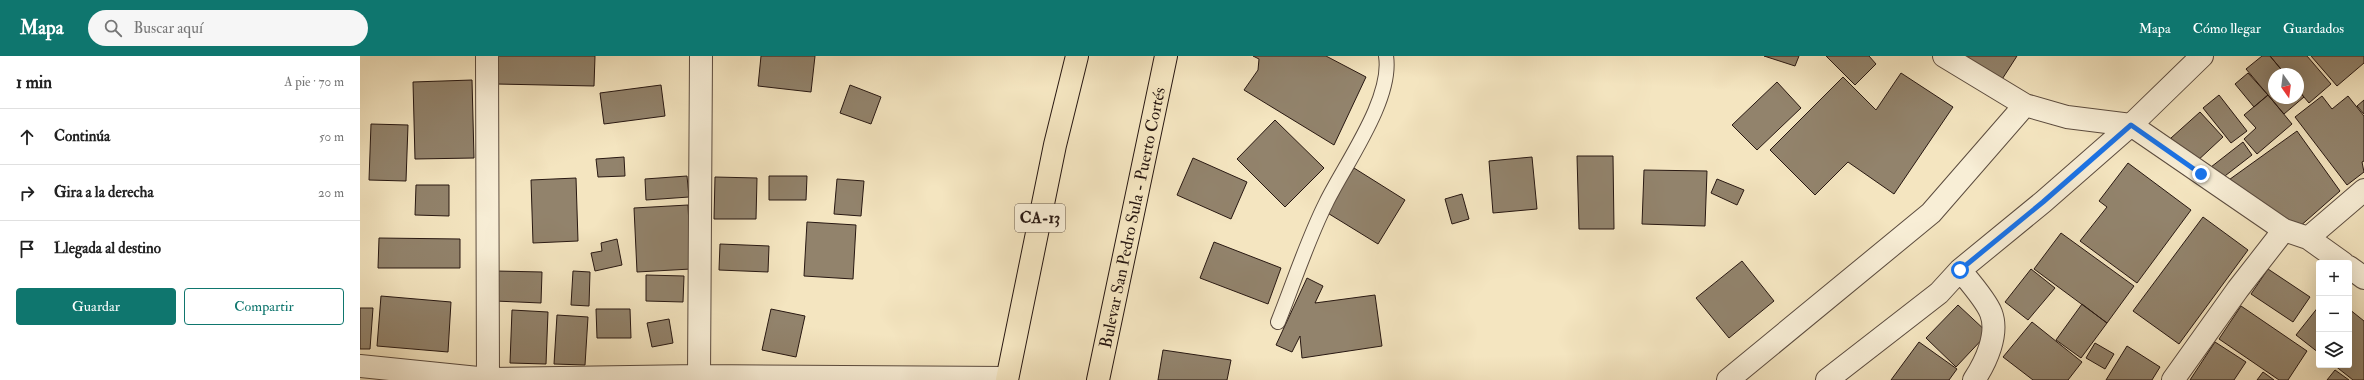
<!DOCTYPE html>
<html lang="es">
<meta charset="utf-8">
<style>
:root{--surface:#fff;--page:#f6f6f6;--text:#222;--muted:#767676;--line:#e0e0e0;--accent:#0f766e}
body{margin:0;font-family:"IM FELL Double Pica",serif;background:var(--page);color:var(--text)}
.controls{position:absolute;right:12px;bottom:12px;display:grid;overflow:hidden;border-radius:4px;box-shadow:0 4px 16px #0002}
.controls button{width:36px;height:36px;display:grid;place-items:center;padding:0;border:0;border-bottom:1px solid var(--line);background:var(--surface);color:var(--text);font:20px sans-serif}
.compass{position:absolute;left:1908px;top:12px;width:36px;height:36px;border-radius:50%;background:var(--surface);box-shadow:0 4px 16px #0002;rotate:166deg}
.stop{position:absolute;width:12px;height:12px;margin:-9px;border:3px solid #1a73e8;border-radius:50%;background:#fff}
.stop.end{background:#1a73e8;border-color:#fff;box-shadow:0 1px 4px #0008}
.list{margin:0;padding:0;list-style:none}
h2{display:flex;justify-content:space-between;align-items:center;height:52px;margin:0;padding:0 16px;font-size:17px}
h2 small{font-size:13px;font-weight:400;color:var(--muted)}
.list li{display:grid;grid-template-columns:26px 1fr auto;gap:12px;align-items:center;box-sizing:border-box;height:56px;padding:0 16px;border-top:1px solid var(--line)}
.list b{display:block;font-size:15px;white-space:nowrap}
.list em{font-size:13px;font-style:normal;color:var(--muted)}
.actions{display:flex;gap:8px;padding:12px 16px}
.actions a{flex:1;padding:9px 0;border:1px solid var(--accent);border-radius:4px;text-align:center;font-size:14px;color:var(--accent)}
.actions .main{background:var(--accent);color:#fff}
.icon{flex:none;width:22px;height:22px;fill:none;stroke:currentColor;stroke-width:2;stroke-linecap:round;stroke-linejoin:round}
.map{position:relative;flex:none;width:2004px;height:324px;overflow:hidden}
header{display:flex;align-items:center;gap:24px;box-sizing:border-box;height:56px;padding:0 20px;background:var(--accent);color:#fff}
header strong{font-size:19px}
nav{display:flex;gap:22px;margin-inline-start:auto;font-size:14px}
.search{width:280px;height:36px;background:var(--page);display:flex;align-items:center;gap:10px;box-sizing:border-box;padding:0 14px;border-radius:22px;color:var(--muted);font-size:15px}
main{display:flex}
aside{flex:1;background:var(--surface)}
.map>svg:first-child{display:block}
.building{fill:#92836c;stroke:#281812}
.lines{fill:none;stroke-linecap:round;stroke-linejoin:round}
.lane-casing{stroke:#5b4b3e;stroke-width:16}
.street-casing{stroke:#5b4b3e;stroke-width:24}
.highway-casing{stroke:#281812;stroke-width:24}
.lane{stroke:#f8eed6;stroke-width:14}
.street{stroke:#f8eed6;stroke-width:22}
.highway{stroke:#f4e5c0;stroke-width:22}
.route{stroke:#1a73e8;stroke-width:5}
.labels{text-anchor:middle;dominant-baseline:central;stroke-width:3;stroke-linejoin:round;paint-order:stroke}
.shield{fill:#f8eed6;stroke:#66584d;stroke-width:1}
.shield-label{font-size:16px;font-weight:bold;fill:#281812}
.street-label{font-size:17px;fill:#281812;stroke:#f8eed6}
</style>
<header>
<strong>Mapa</strong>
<div class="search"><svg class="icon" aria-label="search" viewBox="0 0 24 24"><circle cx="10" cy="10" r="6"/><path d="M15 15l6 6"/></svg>Buscar aquí</div>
<nav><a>Mapa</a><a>Cómo llegar</a><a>Guardados</a></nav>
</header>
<main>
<aside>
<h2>1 min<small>A pie · 70 m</small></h2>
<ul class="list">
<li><svg class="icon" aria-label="ahead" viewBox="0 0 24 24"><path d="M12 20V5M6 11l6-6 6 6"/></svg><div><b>Continúa</b></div><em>50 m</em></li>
<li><svg class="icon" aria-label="right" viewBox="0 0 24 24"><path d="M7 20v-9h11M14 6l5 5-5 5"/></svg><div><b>Gira a la derecha</b></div><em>20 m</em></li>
<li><svg class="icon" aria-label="arrive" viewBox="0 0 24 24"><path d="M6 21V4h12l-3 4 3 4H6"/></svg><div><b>Llegada al destino</b></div></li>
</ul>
<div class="actions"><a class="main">Guardar</a><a>Compartir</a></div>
</aside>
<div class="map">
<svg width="2004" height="324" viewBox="0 0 2004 324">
<rect width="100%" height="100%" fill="#f4e5c0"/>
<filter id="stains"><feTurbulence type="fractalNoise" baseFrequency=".005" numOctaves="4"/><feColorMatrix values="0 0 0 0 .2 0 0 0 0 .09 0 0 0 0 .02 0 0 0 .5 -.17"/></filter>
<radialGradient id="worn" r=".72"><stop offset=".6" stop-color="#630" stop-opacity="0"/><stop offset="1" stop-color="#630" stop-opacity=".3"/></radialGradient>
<path class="building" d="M137,0H235L234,30L136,28Z
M401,0H455L451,36L398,30Z
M893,0H966L1006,21L974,89L884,34L898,14L899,3Z
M1404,0H1439L1435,10Z
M1466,0H1509L1516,8L1495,29Z
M1596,0H1657L1639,28Z
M1902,0H1910L1925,18H1914V42H1938V34L1944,41L1924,58L1886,13Z
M1910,0H1947L1971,28L1949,47L1938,34V18H1925Z
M1951,0H2004V7L1977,30Z
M1541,17L1593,51L1534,138L1488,106L1455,139L1410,94L1483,21L1516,54Z
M1888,17L1908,39L1894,51L1875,28Z
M112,24L114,102L55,103L53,26Z
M1417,26L1441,52L1397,94L1372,69Z
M301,29L305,60L244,68L240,37Z
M490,29L521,41L511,68L480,57Z
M1859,39L1887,75L1871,87L1843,52Z
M1908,39L1932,68L1897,98L1884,83L1896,72L1884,59Z
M1962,40L1972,53L1988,40L2004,60V105L2002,106L2004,116L1987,129L1935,61Z
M2004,44V58L1997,50Z
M1840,56L1863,81L1835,107L1811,82Z
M915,64L964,112L925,151L877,103Z
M11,68L48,69L46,125L9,124Z
M1937,75L1980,135L1938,172L1866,126Z
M1883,86L1892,99L1861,123L1851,111Z
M1217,100H1253L1254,173H1219Z
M264,101L265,120L238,121L236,103Z
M1172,101L1177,153L1133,157L1129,105Z
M833,102L887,126L871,163L817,139Z
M1768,107L1831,154L1777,227L1720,185L1747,151L1739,145Z
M994,112L1045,144L1018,188L966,156Z
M1284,114L1347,115L1345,170L1282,168Z
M327,120L329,141L286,144L285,123Z
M409,120H447L446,144H409Z
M355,121L397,122L396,163H354Z
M216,122L218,185L173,187L171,124Z
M477,123L504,125L501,160L474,158Z
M1357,123L1384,134L1377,149L1351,137Z
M56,129H89V160L55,159Z
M1102,138L1109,163L1092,168L1085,143Z
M328,149L331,213L277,216L274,152Z
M1843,161L1888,194L1819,288L1773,255Z
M447,166L496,169L493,223L444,220Z
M1701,177L1774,230L1747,267L1674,213Z
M19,182L100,183V212H18Z
M257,183L262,209L235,215L231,197L242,195L241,187Z
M854,186L921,212L908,248L840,222Z
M360,188L409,190L408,216L359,214Z
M1382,205L1414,245L1369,282L1336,242Z
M1671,213L1695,232L1668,264L1645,246Z
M1908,213L1950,241L1933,266L1891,238Z
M136,215L182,216L181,247L135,245Z
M213,215L230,216L229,250L211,249Z
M286,219L324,220L323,246L286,245Z
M947,222L963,230L955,247L1015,239L1022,290L942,302L940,280L932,296L916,289Z
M21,240L91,246L88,296L17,290Z
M1722,248L1747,267L1721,302L1696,284Z
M1598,249L1628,277L1596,311L1566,282Z
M1881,250L1947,295L1928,324H1919L1859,283Z
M1959,250V297L1936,279Z
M0,252H13L10,293H0Z
M236,253H270L271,282H237Z
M411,253L445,260L436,301L402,294Z
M1989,253L2004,265V324H1993L1974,309H1989Z
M152,254L188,256L186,308L150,307Z
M197,259L228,261L225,309L194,308Z
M309,263L313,287L292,291L287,267Z
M1672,266L1722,306L1708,324H1673L1643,301Z
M1559,286L1597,313L1589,324H1531Z
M1855,286L1886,306L1874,324H1830Z
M1735,287L1754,298L1745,313L1726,302Z
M1767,290L1800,311L1792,324H1746Z
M803,294L871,304L867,324H798Z
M1975,314L1989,324H1967Z
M1903,316L1914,324H1897Z"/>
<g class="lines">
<g class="lane-casing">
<path id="lane" d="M918,266C934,226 947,185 966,147C985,108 1033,43 1026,0"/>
</g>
<g class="street-casing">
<path id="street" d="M127,0L128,324
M1584,0L1665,49L1707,61L1771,69L1924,174L1948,182L1983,207
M1948,182L2004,134
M1989,211L2004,222
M1600,214C1609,225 1626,244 1631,257C1639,278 1626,306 1614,324
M0,310L128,323L339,320L647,322
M339,320L341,0
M1368,324L1571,157L1665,49
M1467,324L1579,237L1600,214L1683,146L1771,69L1842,0
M1813,324L1878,233L1924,174"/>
</g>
<g class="highway-casing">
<g id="highway">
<path d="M647,324L695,89L717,0"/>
<path id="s1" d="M738,324L806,0"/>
</g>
</g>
<use href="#lane" class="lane"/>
<use href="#street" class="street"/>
<use href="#highway" class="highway"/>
</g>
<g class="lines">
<path class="route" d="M1600,214L1683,146L1771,69L1841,118"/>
</g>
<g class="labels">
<rect class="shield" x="655" y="148" width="50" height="28" rx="3"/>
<g class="shield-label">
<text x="680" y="162">CA-13</text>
</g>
<g class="street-label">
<text stroke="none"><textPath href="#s1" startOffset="166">Bulevar San Pedro Sula - Puerto Cortés</textPath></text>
</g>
</g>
<rect width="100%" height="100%" filter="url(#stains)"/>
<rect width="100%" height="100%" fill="url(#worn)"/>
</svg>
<div class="controls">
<button>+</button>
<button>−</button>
<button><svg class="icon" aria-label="layers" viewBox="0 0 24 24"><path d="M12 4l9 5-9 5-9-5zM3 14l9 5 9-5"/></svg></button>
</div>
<svg class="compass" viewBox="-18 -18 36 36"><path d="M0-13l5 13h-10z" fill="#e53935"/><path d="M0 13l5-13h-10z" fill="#767676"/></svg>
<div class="stop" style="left:1600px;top:214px"></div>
<div class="stop end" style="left:1841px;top:118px"></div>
</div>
</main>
